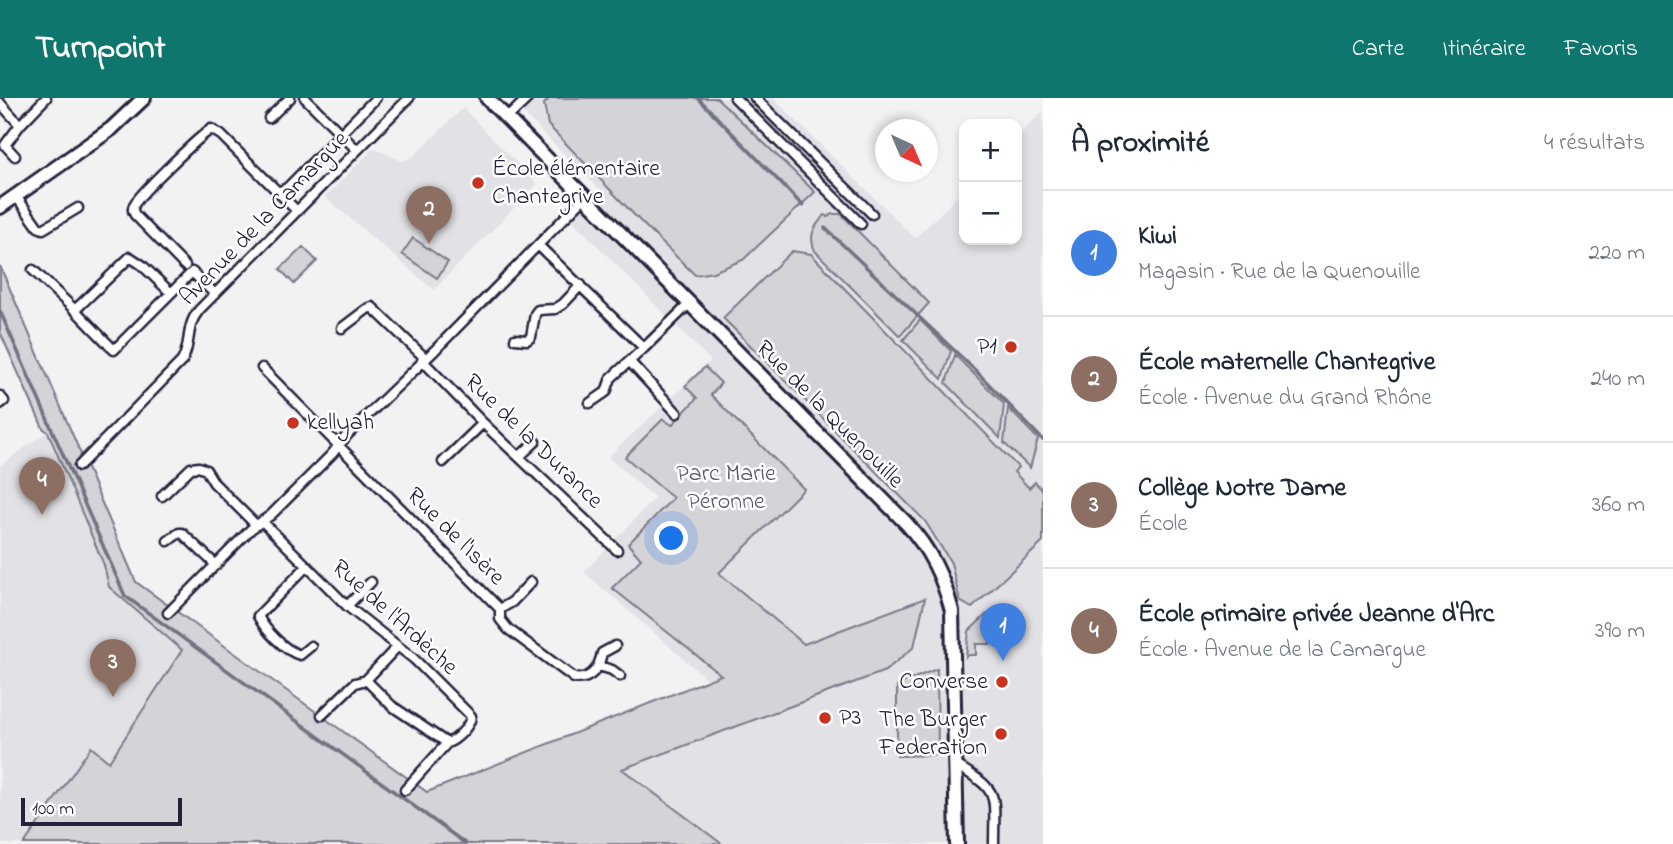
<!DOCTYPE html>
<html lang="fr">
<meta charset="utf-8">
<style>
:root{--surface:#fff;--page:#f2f2f3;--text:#1f2937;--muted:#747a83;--line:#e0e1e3;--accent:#0f766e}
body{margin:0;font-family:"Indie Flower",sans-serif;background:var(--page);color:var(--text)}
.controls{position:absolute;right:21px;top:21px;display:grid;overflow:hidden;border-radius:14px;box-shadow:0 4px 10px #0003}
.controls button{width:63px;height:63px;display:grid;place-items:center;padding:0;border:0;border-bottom:2px solid var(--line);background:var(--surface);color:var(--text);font:35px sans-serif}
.compass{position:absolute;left:875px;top:21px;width:63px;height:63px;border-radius:50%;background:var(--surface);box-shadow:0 4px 10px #0003;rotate:136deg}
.scale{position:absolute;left:21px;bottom:18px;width:161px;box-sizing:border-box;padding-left:7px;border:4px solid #22223b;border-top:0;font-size:19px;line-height:24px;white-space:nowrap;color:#22223b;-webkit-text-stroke:5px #fff;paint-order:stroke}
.you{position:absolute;left:672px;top:441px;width:24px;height:24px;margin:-18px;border:5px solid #fff;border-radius:50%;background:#1a73e8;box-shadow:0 0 0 10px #1a73e833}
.badge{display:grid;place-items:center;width:46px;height:46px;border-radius:50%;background:var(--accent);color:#fff;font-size:23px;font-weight:700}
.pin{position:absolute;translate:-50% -58px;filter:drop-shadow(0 2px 4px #0008)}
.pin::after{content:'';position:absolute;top:37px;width:24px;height:21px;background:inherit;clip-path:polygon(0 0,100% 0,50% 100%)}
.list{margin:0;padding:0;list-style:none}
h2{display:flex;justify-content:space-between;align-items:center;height:91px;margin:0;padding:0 28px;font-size:30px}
h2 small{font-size:23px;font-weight:400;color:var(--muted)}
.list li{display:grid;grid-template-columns:46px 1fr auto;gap:21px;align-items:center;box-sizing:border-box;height:126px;padding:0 28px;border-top:2px solid var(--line)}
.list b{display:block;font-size:26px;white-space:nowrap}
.list p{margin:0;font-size:23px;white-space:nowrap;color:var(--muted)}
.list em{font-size:23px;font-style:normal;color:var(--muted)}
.map{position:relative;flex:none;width:1043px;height:746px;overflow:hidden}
header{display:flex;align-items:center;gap:42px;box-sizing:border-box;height:98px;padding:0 35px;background:var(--accent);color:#fff}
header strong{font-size:33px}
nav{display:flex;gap:38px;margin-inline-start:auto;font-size:24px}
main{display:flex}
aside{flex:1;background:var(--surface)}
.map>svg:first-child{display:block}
.built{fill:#e2e2e6}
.green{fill:#d3d3d8;stroke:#7a7a8a;stroke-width:2}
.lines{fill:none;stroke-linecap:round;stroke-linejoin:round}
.stream{stroke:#727282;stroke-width:3.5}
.street-casing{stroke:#22223b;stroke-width:13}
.secondary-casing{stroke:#22223b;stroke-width:18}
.primary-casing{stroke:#22223b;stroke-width:18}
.street{stroke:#fff;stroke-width:8}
.secondary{stroke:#fff;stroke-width:12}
.primary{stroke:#fff;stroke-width:12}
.poi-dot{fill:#c8321e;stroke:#fff;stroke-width:2.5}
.labels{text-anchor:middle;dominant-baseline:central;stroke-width:5;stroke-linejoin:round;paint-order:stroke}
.poi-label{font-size:24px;fill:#22223b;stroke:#fff;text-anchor:start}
.street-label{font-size:24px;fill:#22223b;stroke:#fff}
.park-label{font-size:24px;fill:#57576a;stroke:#fff}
</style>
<header>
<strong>Turnpoint</strong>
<nav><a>Carte</a><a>Itinéraire</a><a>Favoris</a></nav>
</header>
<main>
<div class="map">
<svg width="1043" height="746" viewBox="0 0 1043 746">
<rect width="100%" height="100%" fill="#f2f2f3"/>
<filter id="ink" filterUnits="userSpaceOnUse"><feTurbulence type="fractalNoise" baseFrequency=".0143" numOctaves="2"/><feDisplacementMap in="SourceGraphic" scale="14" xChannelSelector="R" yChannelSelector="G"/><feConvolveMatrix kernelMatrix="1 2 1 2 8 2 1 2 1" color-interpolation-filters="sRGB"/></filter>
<g filter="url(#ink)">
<path class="built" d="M508,0H773L915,140L964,92V142H1017V39L1043,13V746H491L431,703L707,581L584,474L655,400L608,359L711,263L571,121L600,92Z
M463,10L537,86L434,192L325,99L374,50L402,63L413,59Z
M48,333L105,467L109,489L182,552L109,664L91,650L24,746H0V368Z"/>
<path class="green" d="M550,0H717L815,94L743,162L713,174L695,177L642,125L548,27L544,6Z
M832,116H841L929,205L900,238L815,153C808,138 814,128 825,117L828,119Z
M413,140L448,164L437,180L402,156Z
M303,149L317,163L294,186L280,171Z
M792,153L811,156L1018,369L1014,374L1029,390L1035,384L1043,393V444L972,510L960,503L951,465L925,423L723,220Z
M0,168L136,484L427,694L721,577L612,490L641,461L628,446L673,400L625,359L663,321L672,327L697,300L685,288L705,269L721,285L711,297L804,391L719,475L804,546L925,500L914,549L885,573L622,671L722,746H24L91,649L109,664L182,552L109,489L104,467L48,334L43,330L0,234Z
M920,222L951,253L942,281L903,242Z
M955,257L1004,306L1000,340L946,285Z
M1008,310L1038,341L1030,370L1004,345Z
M987,516L993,523L990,527V546H976V557H969L966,559L969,533Z
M937,571L938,657L897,658V589L904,584Z"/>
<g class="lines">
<path class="stream" d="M698,0L803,108
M825,130L975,272L1043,342
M0,213L125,498L466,746"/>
<g class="street-casing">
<path id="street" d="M305,0L357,52
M735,0L861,126
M755,0L872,116
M0,5L20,27L46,0
M269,20L290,0
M507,20L528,0
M15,58L5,47L20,27
M278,94L287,90L376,0
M16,98L38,129L43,131L78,110
M538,147L644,250L689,206
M185,168L135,117C133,113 132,112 134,107C139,96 199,39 211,31L221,37L297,113
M33,172L75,212
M171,195L114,252L75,212L130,159L142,167L171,195L192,174L215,196
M342,230L367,211L372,209L425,260
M515,241L527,242L531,239L535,216L538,212L555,211L563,206L581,187
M422,262L483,325L617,452
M630,264L677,315
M262,270L500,511V521L508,531L574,580C591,583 599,570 602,555L615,548
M0,298L4,303L0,306
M590,305L606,294L611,280L644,250
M520,358L535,344
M443,364L483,325
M79,368L182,263C192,245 185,229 199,212L409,0
M162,398L191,370L199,369L206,372L214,385L256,427
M262,423L347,508L414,561L471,618C470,629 456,642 447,645L405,692
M168,443L179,435H182L216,467
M307,468L258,518C265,532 285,553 300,557L311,548
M347,508L371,484
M500,511L512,504L531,484
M168,515L251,431L271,417L332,356L348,336L435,252L585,99
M599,568L612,572L620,578
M366,582L392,608L447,645
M322,617L355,585L366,582L397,549
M956,667C1001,694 994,695 994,746"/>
</g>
<g class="secondary-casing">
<path id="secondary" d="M487,0L906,425C930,451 943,479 952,513L957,746"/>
</g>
<g class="primary-casing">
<path id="primary" d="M0,109L111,31L144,0"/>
</g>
<use href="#street" class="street"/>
<use href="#secondary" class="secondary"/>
<use href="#primary" class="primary"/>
</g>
</g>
<g class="poi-dot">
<circle cx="478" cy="85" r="7"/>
<circle cx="1011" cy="249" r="7"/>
<circle cx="293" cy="325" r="7"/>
<circle cx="1002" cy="584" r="7"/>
<circle cx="825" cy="620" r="7"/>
<circle cx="1001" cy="636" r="7"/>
</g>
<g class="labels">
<g class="poi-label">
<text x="492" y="71">École élémentaire<tspan x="492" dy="28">Chantegrive</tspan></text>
<text x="997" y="249" text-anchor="end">P1</text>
<text x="307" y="325">kellyah</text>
<text x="988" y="584" text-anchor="end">Converse</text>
<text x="839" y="620">P3</text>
<text x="987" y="622" text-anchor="end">The Burger<tspan x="987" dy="28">Federation</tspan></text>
</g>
<g class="street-label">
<text transform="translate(265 121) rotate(-46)">Avenue de la Camargue</text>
<text transform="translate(829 317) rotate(45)">Rue de la Quenouille</text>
<text transform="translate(533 344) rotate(44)">Rue de la Durance</text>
<text transform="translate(455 439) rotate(45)">Rue de l'Isère</text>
<text transform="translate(394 520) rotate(42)">Rue de l'Ardèche</text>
</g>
<g class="park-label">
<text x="726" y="376">Parc Marie<tspan x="726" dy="28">Péronne</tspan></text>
</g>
</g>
</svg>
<div class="controls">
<button>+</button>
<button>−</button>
</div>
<svg class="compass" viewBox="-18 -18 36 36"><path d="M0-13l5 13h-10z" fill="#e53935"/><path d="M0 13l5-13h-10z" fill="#747a83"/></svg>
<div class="scale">100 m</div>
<div class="you"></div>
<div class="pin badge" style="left:1003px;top:563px;background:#3f7fe0">1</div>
<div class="pin badge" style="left:429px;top:146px;background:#8d6e63">2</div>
<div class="pin badge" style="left:113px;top:599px;background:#8d6e63">3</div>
<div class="pin badge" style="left:42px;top:417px;background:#8d6e63">4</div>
</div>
<aside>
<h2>À proximité<small>4 résultats</small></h2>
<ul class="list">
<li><span class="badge" style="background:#3f7fe0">1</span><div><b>Kiwi</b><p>Magasin · Rue de la Quenouille</p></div><em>220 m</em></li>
<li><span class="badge" style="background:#8d6e63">2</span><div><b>École maternelle Chantegrive</b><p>École · Avenue du Grand Rhône</p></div><em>240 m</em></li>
<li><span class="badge" style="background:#8d6e63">3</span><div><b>Collège Notre Dame</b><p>École</p></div><em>360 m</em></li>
<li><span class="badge" style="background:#8d6e63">4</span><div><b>École primaire privée Jeanne d'Arc</b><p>École · Avenue de la Camargue</p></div><em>390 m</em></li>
</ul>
</aside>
</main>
